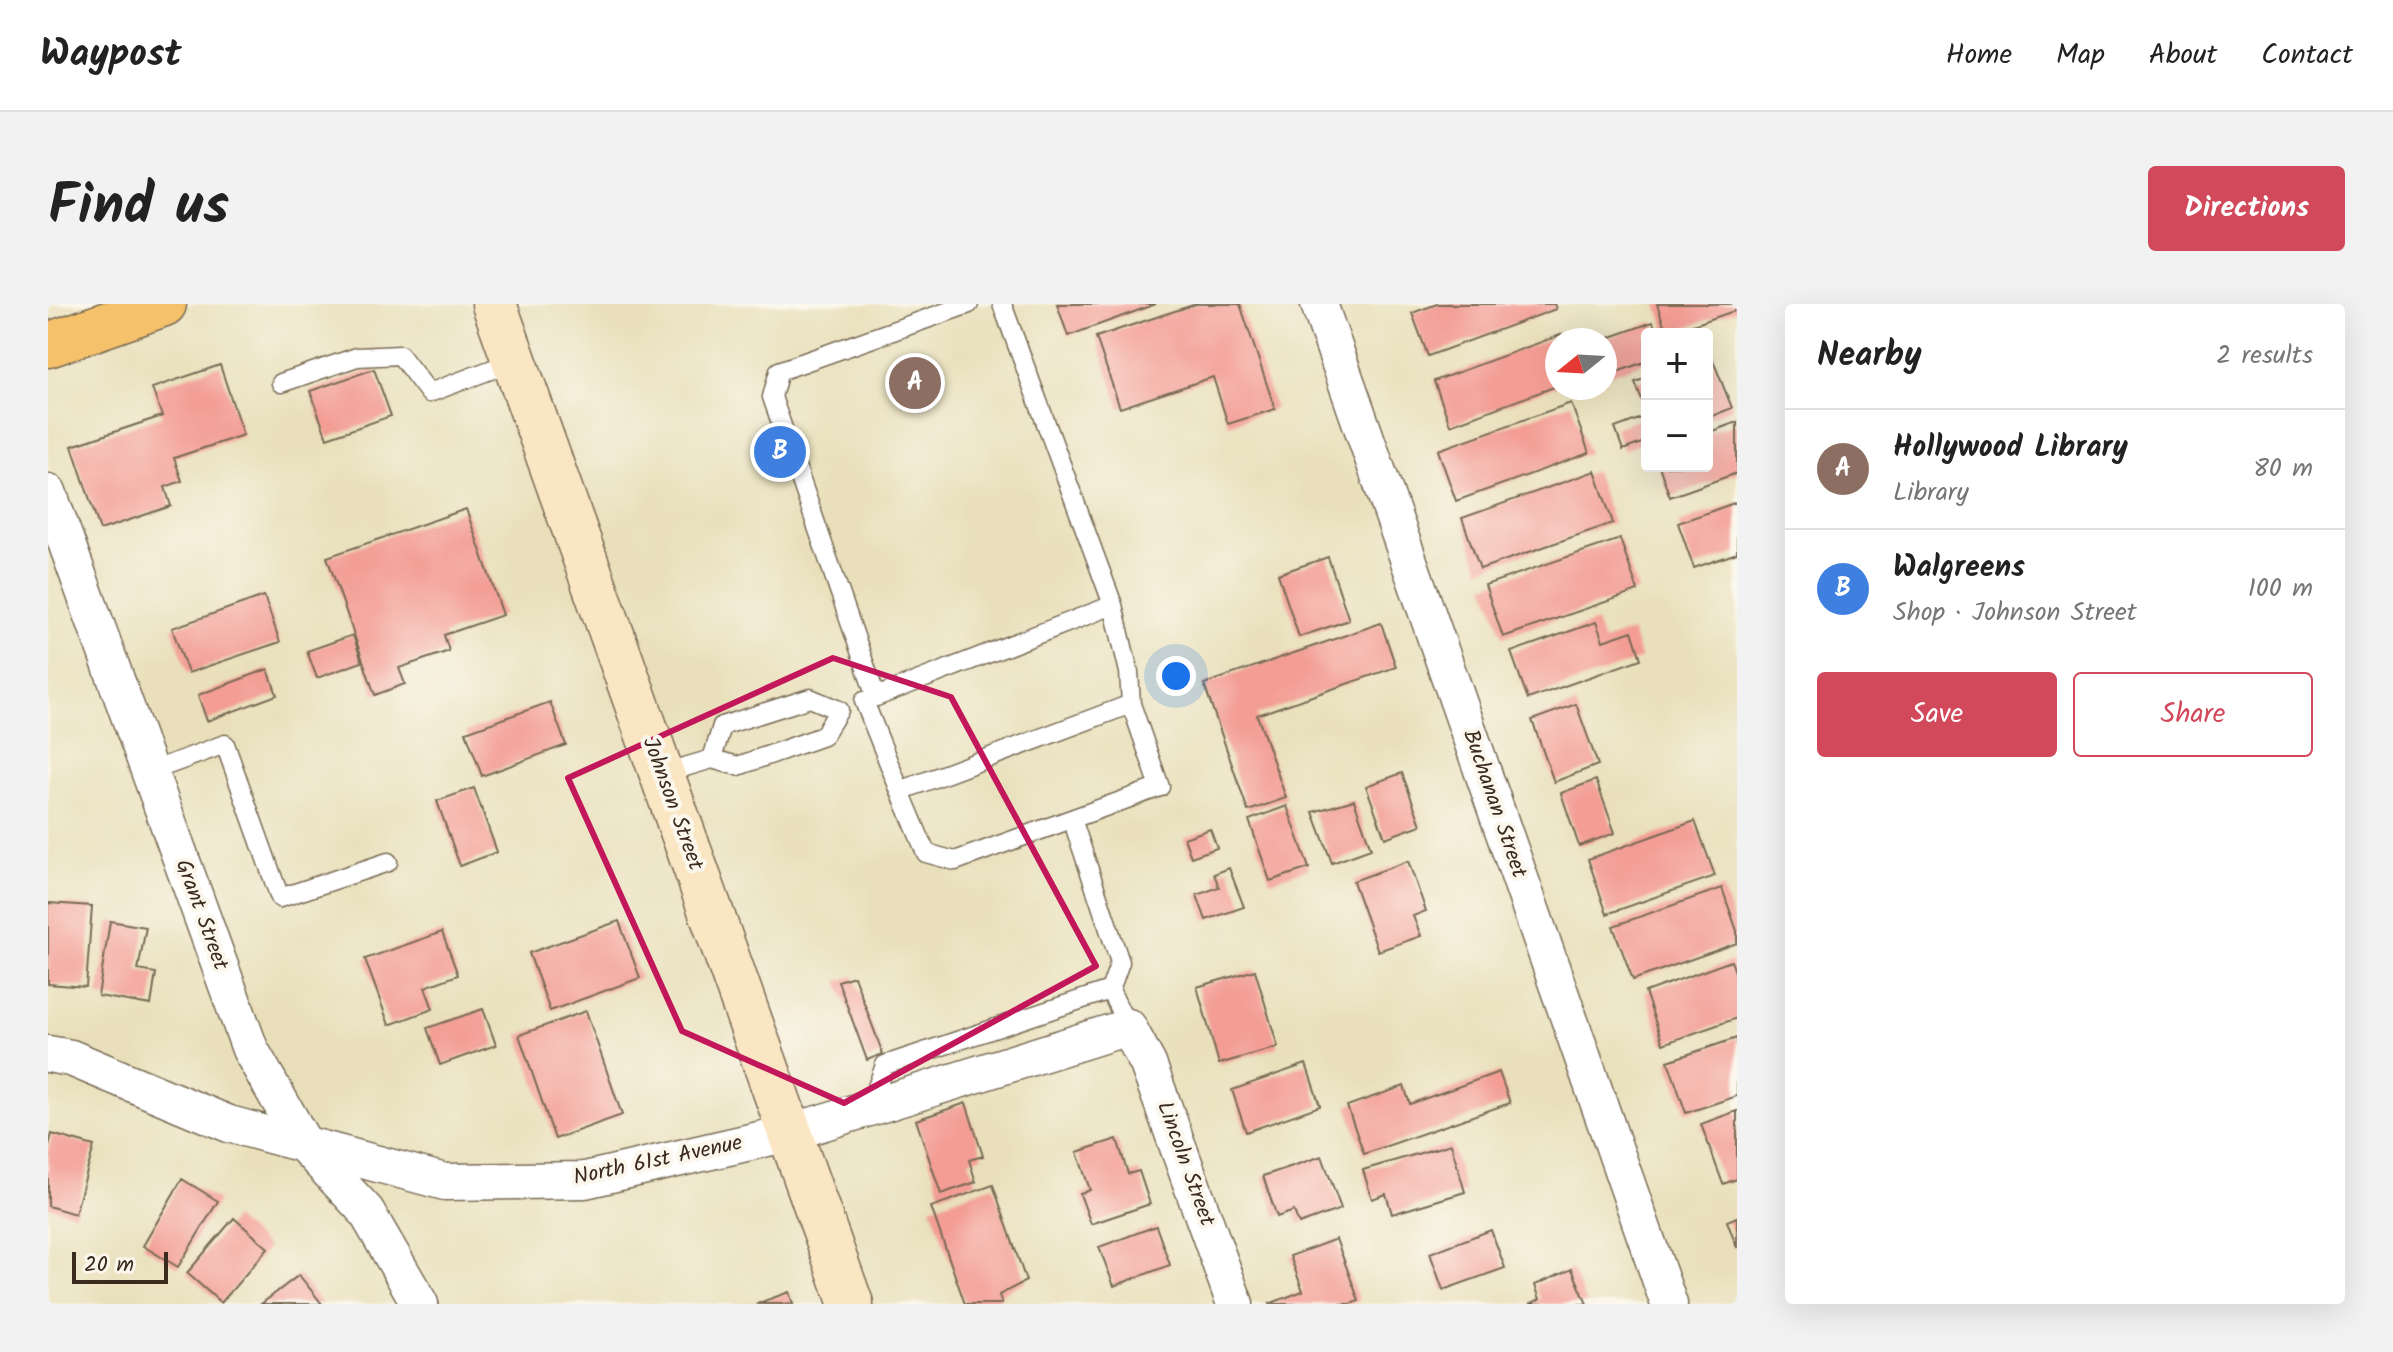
<!DOCTYPE html>
<meta charset="utf-8">
<style>
:root{--surface:#fff;--page:#f2f2f2;--text:#222;--muted:#767676;--line:#e0e0e0;--accent:#d1495b}
body{margin:0;font-family:Kalam,sans-serif;background:var(--page);color:var(--text)}
.controls{position:absolute;right:24px;top:24px;display:grid;overflow:hidden;border-radius:8px;box-shadow:0 8px 32px #0002}
.controls button{width:72px;height:72px;display:grid;place-items:center;padding:0;border:0;border-bottom:2px solid var(--line);background:var(--surface);color:var(--text);font:40px sans-serif}
.compass{position:absolute;left:1497px;top:24px;width:72px;height:72px;border-radius:50%;background:var(--surface);box-shadow:0 8px 32px #0002;rotate:252deg}
.scale{position:absolute;left:24px;bottom:20px;width:96px;box-sizing:border-box;padding-left:8px;border:4px solid #3b2a1e;border-top:0;font-size:22px;line-height:28px;white-space:nowrap;color:#3b2a1e;-webkit-text-stroke:6px #fbf7ec;paint-order:stroke}
.you{position:absolute;left:1128px;top:372px;width:28px;height:28px;margin:-20px;border:6px solid #fff;border-radius:50%;background:#1a73e8;box-shadow:0 0 0 12px #1a73e833}
.badge{display:grid;place-items:center;width:52px;height:52px;border-radius:50%;background:var(--accent);color:#fff;font-size:26px;font-weight:700}
.pin{position:absolute;translate:-50% -50%;border:4px solid #fff;box-shadow:0 2px 8px #0006}
.list{margin:0;padding:0;list-style:none}
h2{display:flex;justify-content:space-between;align-items:center;height:104px;margin:0;padding:0 32px;font-size:34px}
h2 small{font-size:26px;font-weight:400;color:var(--muted)}
.list li{display:grid;grid-template-columns:52px 1fr auto;gap:24px;align-items:center;box-sizing:border-box;height:120px;padding:0 32px;border-top:2px solid var(--line)}
.list b{display:block;font-size:30px;white-space:nowrap}
.list p{margin:0;font-size:26px;white-space:nowrap;color:var(--muted)}
.list em{font-size:26px;font-style:normal;color:var(--muted)}
.actions{display:flex;gap:16px;padding:24px 32px}
.actions a{flex:1;padding:18px 0;border:2px solid var(--accent);border-radius:8px;text-align:center;font-size:28px;color:var(--accent)}
.actions .main{background:var(--accent);color:#fff}
.map{position:relative;flex:none;width:1689px;height:1000px;overflow:hidden;border-radius:8px}
header{display:flex;align-items:center;gap:48px;box-sizing:border-box;height:112px;padding:0 40px;background:var(--surface);border-bottom:2px solid var(--line)}
header strong{font-size:38px}
nav{display:flex;gap:44px;margin-inline-start:auto;font-size:28px}
.intro{display:flex;align-items:center;justify-content:space-between;box-sizing:border-box;height:192px;padding:0 48px}
h1{margin:0;font-size:56px}
.button{padding:20px 36px;border-radius:8px;background:var(--accent);color:#fff;font-size:28px;font-weight:700}
main{display:flex;gap:48px;padding:0 48px}
aside{flex:1;background:var(--surface);border-radius:8px;box-shadow:0 8px 32px #0002}
.map>svg:first-child{display:block}
.building{fill:#f39d94}
.lines{fill:none;stroke-linecap:round;stroke-linejoin:round}
.lane-casing{stroke:#786a55;stroke-width:21}
.street-casing{stroke:#786a55;stroke-width:39}
.secondary-casing{stroke:#786a55;stroke-width:47}
.primary-casing{stroke:#786a55;stroke-width:47}
.lane{stroke:#fff;stroke-width:18}
.street{stroke:#fff;stroke-width:36}
.secondary{stroke:#fbe6c4;stroke-width:44}
.primary{stroke:#f5c16b;stroke-width:44}
.marked{fill:none;stroke:#c2185b;stroke-width:6;stroke-linejoin:round}
.labels{text-anchor:middle;dominant-baseline:central;stroke-width:8;stroke-linejoin:round;paint-order:stroke}
.street-label{font-size:22px;fill:#3b2a1e;stroke:#fbf7ec}
</style>
<header>
<strong>Waypost</strong>
<nav><a>Home</a><a>Map</a><a>About</a><a>Contact</a></nav>
</header>
<div class="intro"><h1>Find us</h1><a class="button">Directions</a></div>
<main>
<div class="map">
<svg width="1689" height="1000" viewBox="0 0 1689 1000">
<rect width="100%" height="100%" fill="#fbf7ec"/>
<filter id="ink" filterUnits="userSpaceOnUse"><feTurbulence type="fractalNoise" baseFrequency=".0125" numOctaves="2"/><feDisplacementMap in="SourceGraphic" scale="16" xChannelSelector="R" yChannelSelector="G"/><feConvolveMatrix kernelMatrix="1 2 1 2 8 2 1 2 1" color-interpolation-filters="sRGB"/></filter>
<filter id="wash" filterUnits="userSpaceOnUse"><feTurbulence type="fractalNoise" baseFrequency=".006" numOctaves="4" result="noise"/><feDisplacementMap in="SourceGraphic" scale="32" xChannelSelector="R" yChannelSelector="G"/><feGaussianBlur stdDeviation="1.8" result="paint"/><feColorMatrix in="noise" values="0 0 0 0 0 0 0 0 0 0 0 0 0 0 0 0 0 1.4 0 .05"/><feComposite in="paint" operator="in"/></filter>
<g filter="url(#wash)">
<rect width="100%" height="100%" fill="#e9e0bb"/>
<g id="blocks">
<path class="building" d="M1009,0H1108L1020,32Z
M1148,0H1192L1227,105L1180,120L1165,73L1072,104L1048,33Z
M1389,0H1506L1508,5L1380,52L1364,9Z
M1609,0H1689V6L1619,30Z
M1605,18L1609,30H1599V57L1558,72L1557,35Z
M1515,30L1517,36H1509V82L1402,121L1386,77Z
M1662,49L1684,104L1659,114V51Z
M172,61L195,131L126,154L134,177L117,183L123,202L52,226L24,142L114,112L104,84Z
M326,65L343,112L279,134L262,87Z
M1599,74V109L1587,78Z
M1523,99L1541,149L1408,197L1390,146Z
M1599,112V137L1575,146L1567,124Z
M1689,118V169L1622,193L1611,162H1659V129Z
M1547,167L1565,219L1432,265L1414,214Z
M1689,198V249L1646,264L1630,219Z
M418,205L455,311L396,331L401,347L351,364L357,380L327,391L279,253Z
M1572,235L1590,287L1455,333L1437,281Z
M1280,253L1301,316L1251,333L1230,270Z
M216,292L232,338L140,369L124,324Z
M1548,318L1555,337L1584,327L1593,355L1480,395L1463,348Z
M1333,319L1348,363L1209,411L1238,494L1200,507L1156,380Z
M305,331L314,358L269,374L259,347Z
M220,365L229,391L159,417L150,391Z
M502,398L518,441L434,472L418,428Z
M1528,400L1550,461L1506,478L1484,416Z
M1354,469L1373,521L1337,534L1318,482Z
M1548,476L1567,529L1531,542L1513,489Z
M426,484L449,548L412,562L389,497Z
M1306,496L1323,545L1284,559L1265,508Z
M1239,502L1261,564L1222,577L1201,516Z
M1647,517L1667,572L1559,610L1540,555Z
M1162,525L1169,544L1143,553L1136,534Z
M1360,557L1378,607L1365,612L1373,632L1330,647L1305,577Z
M1181,564L1196,603L1158,616L1149,591L1171,583L1166,570Z
M1674,584L1689,627V639L1585,676L1565,622Z
M0,599L44,602L38,683L0,680Z
M62,617L98,623L90,666L108,669L103,701L50,692Z
M571,617L592,674L502,707L481,649Z
M394,628L410,671L377,683L385,705L341,721L317,655Z
M1683,657L1689,673V714L1615,740L1597,688Z
M1207,666L1230,743L1171,760L1149,683Z
M806,672L835,750L819,756L790,677Z
M435,705L448,741L392,761L379,724Z
M538,707L574,811L507,835L471,731Z
M1689,734V792L1638,809L1620,757Z
M1258,760L1272,802L1198,828L1184,786Z
M1451,768L1462,799L1316,850L1299,802L1356,782L1362,800Z
M918,799L935,852L921,856L928,878L893,890L868,816Z
M1689,807V875L1675,880L1653,820Z
M4,830L46,842L27,910L0,902V845Z
M1069,835L1080,870L1091,867L1102,900L1043,920L1032,890L1042,886L1029,848Z
M1403,840L1417,888L1344,910L1338,890L1324,895L1315,866Z
M1274,852L1293,905L1251,920L1246,907L1229,913L1215,872Z
M134,875L170,897L130,963L95,942Z
M945,881L978,977L951,991L954,1000H917L883,903Z
M1689,913V944L1679,917Z
M186,914L220,944L173,999L139,969Z
M1108,922L1122,961L1066,982L1051,943Z
M1443,926L1457,964L1395,986L1382,949Z
M1288,935L1311,997L1302,1000H1221L1255,987L1242,952Z
M1524,965L1539,1000H1482L1492,995L1487,981Z
M251,971L274,1000H213Z
M741,988L745,1000H708Z"/>
</g>
</g>
<g filter="url(#ink)">
<use href="#blocks" fill-opacity="0" stroke="#786a55" stroke-width="2"/>
<g class="lines">
<g class="lane-casing">
<path id="lane" d="M921,0L731,67L724,93L828,393L1065,301L954,0
M233,79L309,53L352,51L381,89L466,57
M1065,301L1081,368L1083,400
M816,397L852,487L1083,400L1112,483L907,557L878,549L852,487
M101,468L177,440L232,594L340,558
M613,470L664,455L690,462L775,432L791,406L762,394L674,422L664,455
M1062,686L1080,723
M822,802L837,761L1062,686L1072,658L1024,515"/>
</g>
<g class="street-casing">
<path id="street" d="M1271,0L1621,1000
M0,188L202,745L258,843L318,907L372,1000
M0,750L23,754L181,820L397,878L537,876L741,829L1080,723L1100,760L1187,1000"/>
</g>
<g class="secondary-casing">
<path id="secondary" d="M446,0L803,1000"/>
</g>
<g class="primary-casing">
<path id="primary" d="M0,41L116,0"/>
</g>
<use href="#lane" class="lane"/>
<use href="#street" class="street"/>
<use href="#secondary" class="secondary"/>
<use href="#primary" class="primary"/>
</g>
</g>
<path class="marked" d="M785,354L903,393L1048,662L796,799L634,727L520,474Z"/>
<g class="labels">
<g class="street-label">
<text transform="translate(624 500) rotate(70)">Johnson Street</text>
<text transform="translate(1446 500) rotate(71)">Buchanan Street</text>
<text transform="translate(153 611) rotate(70)">Grant Street</text>
<text transform="translate(610 857) rotate(-12)">North 61st Avenue</text>
<text transform="translate(1137 860) rotate(70)">Lincoln Street</text>
</g>
</g>
</svg>
<div class="controls">
<button>+</button>
<button>−</button>
</div>
<svg class="compass" viewBox="-18 -18 36 36"><path d="M0-13l5 13h-10z" fill="#e53935"/><path d="M0 13l5-13h-10z" fill="#767676"/></svg>
<div class="scale">20 m</div>
<div class="you"></div>
<div class="pin badge" style="left:867px;top:79px;background:#8d6e63">A</div>
<div class="pin badge" style="left:732px;top:148px;background:#3f7fe0">B</div>
</div>
<aside>
<h2>Nearby<small>2 results</small></h2>
<ul class="list">
<li><span class="badge" style="background:#8d6e63">A</span><div><b>Hollywood Library</b><p>Library</p></div><em>80 m</em></li>
<li><span class="badge" style="background:#3f7fe0">B</span><div><b>Walgreens</b><p>Shop · Johnson Street</p></div><em>100 m</em></li>
</ul>
<div class="actions"><a class="main">Save</a><a>Share</a></div>
</aside>
</main>
